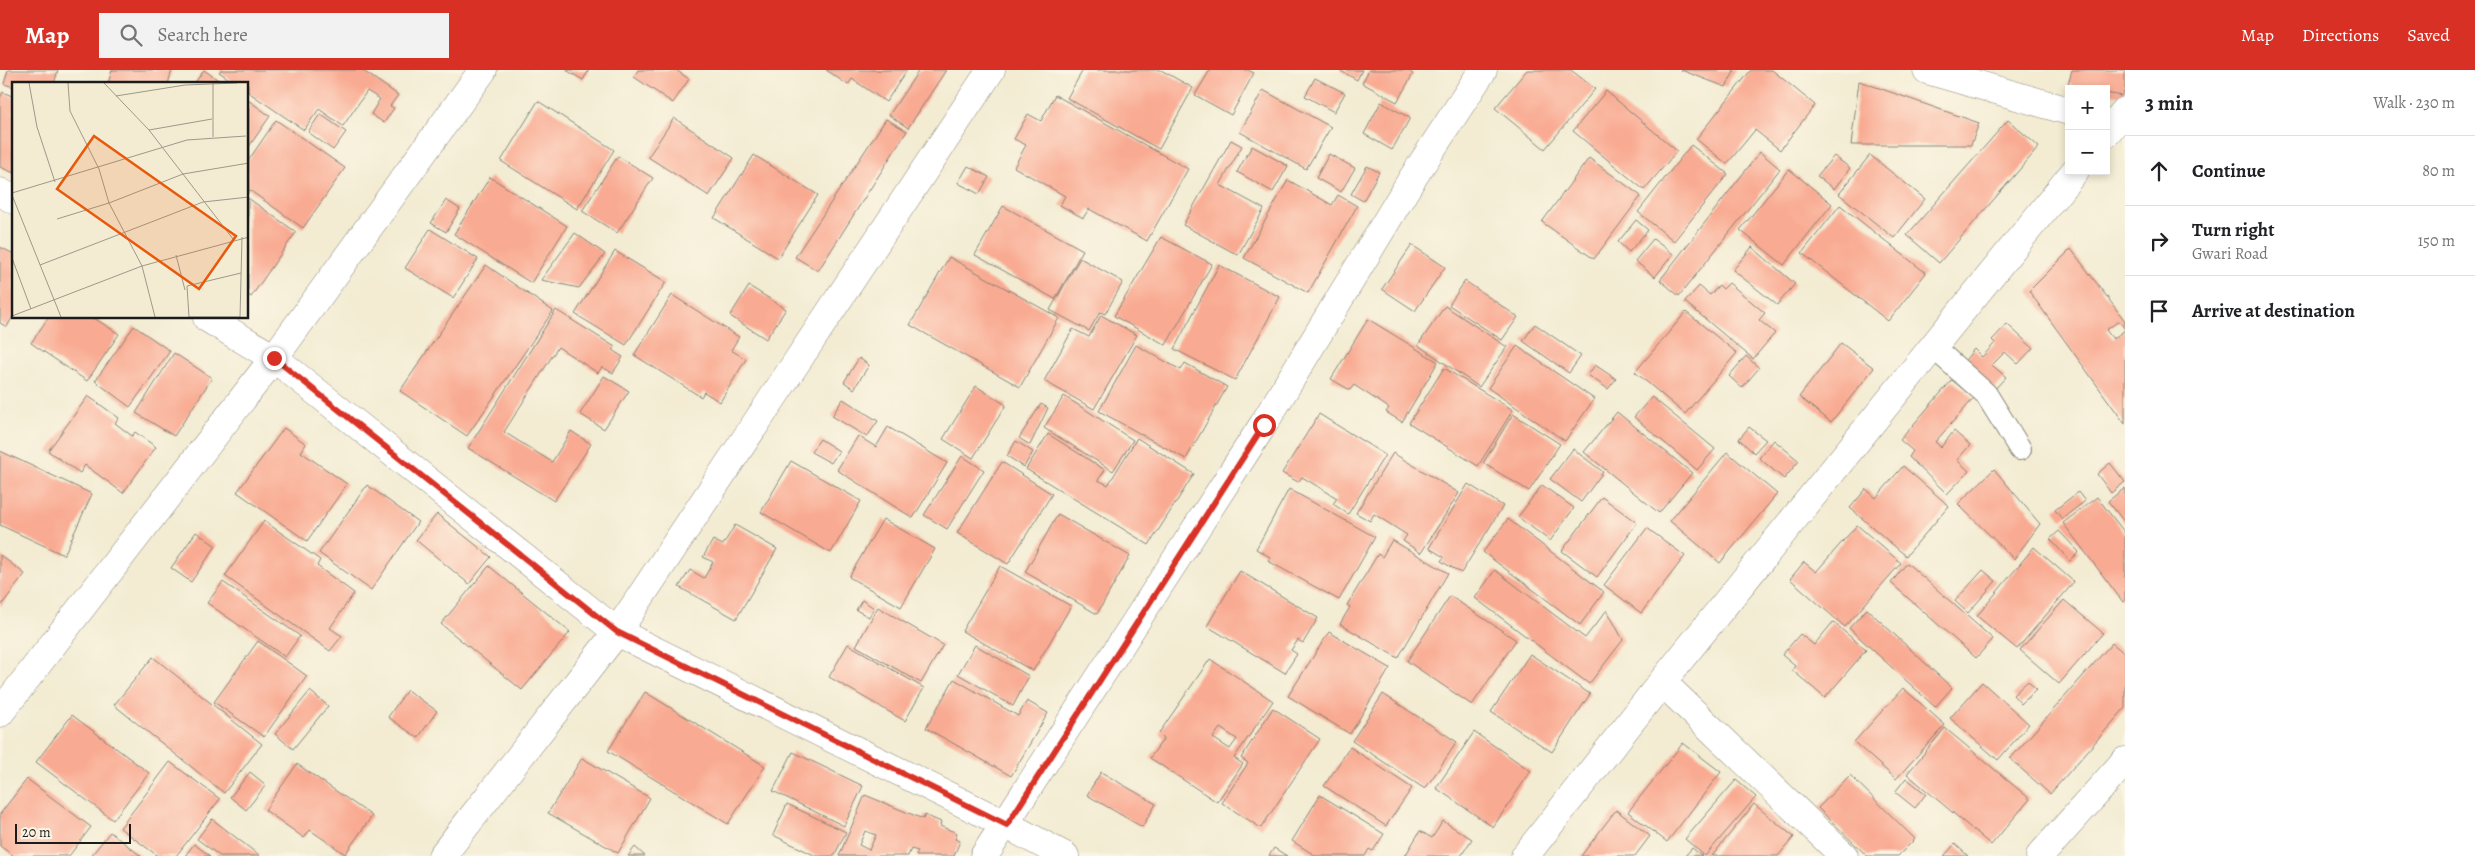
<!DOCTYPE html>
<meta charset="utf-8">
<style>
:root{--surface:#fff;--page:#f2f2f2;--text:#202124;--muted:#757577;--line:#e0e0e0;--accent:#d93025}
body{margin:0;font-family:Alegreya,serif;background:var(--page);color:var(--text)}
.controls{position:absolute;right:15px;top:15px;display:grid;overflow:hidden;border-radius:0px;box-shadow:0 2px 8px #0003}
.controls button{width:45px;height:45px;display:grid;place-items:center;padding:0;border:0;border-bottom:1px solid var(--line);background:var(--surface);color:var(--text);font:25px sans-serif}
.scale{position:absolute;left:15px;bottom:12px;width:116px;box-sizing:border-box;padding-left:5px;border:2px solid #1c1c1c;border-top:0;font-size:14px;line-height:18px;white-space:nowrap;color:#1c1c1c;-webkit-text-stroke:4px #fcf5e5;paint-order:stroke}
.stop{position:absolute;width:15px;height:15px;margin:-11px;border:4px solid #d93025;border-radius:50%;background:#fff}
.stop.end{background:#d93025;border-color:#fff;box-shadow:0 1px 5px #0008}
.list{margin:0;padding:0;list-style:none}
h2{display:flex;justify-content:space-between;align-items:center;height:65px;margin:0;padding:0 20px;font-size:21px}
h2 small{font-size:16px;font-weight:400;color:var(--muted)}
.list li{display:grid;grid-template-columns:32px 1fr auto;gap:15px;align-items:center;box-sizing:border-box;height:70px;padding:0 20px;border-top:1px solid var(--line)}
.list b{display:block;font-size:19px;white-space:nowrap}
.list p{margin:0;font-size:16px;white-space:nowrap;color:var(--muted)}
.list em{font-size:16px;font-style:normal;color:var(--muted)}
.icon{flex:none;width:28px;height:28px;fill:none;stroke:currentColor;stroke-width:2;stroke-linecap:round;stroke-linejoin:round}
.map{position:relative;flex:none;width:2125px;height:786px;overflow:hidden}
header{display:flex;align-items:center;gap:30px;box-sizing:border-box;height:70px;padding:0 25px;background:var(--accent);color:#fff}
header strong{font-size:24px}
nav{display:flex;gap:28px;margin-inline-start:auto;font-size:18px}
.search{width:350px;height:45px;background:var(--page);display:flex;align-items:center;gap:12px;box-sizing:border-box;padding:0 18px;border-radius:0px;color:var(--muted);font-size:19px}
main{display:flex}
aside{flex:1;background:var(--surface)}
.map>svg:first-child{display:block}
.building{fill:#f9aa92;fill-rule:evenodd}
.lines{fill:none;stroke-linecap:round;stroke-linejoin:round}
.lane-casing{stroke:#888478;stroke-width:24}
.street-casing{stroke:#888478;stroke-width:29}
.secondary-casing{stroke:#888478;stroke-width:29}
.lane{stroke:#fff;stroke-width:22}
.street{stroke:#fff;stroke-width:28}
.secondary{stroke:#fff;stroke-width:28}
.route{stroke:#d93025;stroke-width:6}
.inset-road{fill:none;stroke:#9d998a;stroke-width:1}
.view{fill:#e8590c;fill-opacity:0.15;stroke:#e8590c;stroke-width:2.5}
.inset-edge{fill:none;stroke:#1c1c1c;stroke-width:2.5}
</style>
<header>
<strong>Map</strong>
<div class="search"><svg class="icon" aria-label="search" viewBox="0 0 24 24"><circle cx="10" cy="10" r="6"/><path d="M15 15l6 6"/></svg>Search here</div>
<nav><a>Map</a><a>Directions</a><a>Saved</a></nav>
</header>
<main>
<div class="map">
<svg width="2125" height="786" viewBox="0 0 2125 786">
<rect width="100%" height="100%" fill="#fcf5e5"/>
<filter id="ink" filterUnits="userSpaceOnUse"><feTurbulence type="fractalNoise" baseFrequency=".02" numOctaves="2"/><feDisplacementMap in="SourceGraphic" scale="10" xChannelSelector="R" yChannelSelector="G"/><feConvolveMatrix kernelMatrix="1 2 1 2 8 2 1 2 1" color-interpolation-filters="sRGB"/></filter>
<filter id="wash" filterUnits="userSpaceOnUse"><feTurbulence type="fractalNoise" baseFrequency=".0096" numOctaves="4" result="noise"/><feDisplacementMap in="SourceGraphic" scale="20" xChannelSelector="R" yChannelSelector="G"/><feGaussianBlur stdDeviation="1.12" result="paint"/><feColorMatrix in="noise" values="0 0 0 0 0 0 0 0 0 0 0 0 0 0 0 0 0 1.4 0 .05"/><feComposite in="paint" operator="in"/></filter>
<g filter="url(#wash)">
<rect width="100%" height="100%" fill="#f3ecd3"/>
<g id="blocks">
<path class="building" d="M8,0H58L54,14H14V17L4,14Z
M112,0H172L168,14H108Z
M204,0L224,14H194Z
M221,0H362L398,25L390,36L394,38L384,53L371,44L380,29L367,21L343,56L319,39L304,60L248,22V14H236L219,2Z
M566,0H589L583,10Z
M638,0H676L689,9L673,33L634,7Z
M826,0H907L886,32L852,9L848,15Z
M919,0H946L908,58L889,45Z
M1083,0H1161L1193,18L1159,79L1067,28Z
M1210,0H1248L1254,3L1231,45L1195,25Z
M1339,0H1362L1357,10Z
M1369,0H1407L1413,4L1397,32L1362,13Z
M1527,0H1571L1595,19L1545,79L1495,38Z
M1681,0H1735L1726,17Z
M1751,0H1772L1815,35L1780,80L1755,60L1727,94L1696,69Z
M2072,0H2125V20L2121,26L2106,23V19H2089L2068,14Z
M1315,8L1345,23L1334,42L1305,26Z
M1859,11L1979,53L1971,75H1851Z
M1263,20L1331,57L1306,99L1240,62Z
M1606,21L1677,81L1644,120L1573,61Z
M3,22L14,27V103L0,97V28Z
M1055,25L1188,99L1147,171L1089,139L1083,148L1060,135L1065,126L1014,97L1026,75L1014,69L1028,44L1041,51Z
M248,30L270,46L248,78Z
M538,31L614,80L577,139L501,91Z
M1381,32L1410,48L1392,80L1364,64Z
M320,44L346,62L333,80L308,62Z
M674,48L734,88L709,126L648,87Z
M886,49L907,61L818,201L795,187Z
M276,50L345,98L303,158L248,119V91Z
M2008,50L2039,77L1939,193L1907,165Z
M1231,70L1242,76L1220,115L1264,139L1238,185L1183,155Z
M1691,75L1728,104L1674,171L1638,142Z
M1252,76L1288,96L1273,122L1237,102Z
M1760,82L1780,99L1679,226L1660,210Z
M1329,84L1355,98L1341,122L1316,108Z
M754,85L818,125L778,188L714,148Z
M1870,85L1925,129L1894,168L1839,124Z
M618,86L653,108L617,163L582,141Z
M1834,86L1850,98L1834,119L1817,106Z
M1589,88L1641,126L1594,189L1542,152Z
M968,96L989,107L979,124L958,113Z
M1367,96L1379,102L1363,131L1351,124Z
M1789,99L1832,134L1784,195L1740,160Z
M490,107L567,156L531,213L454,164Z
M1288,110L1332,135L1338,125L1357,136L1308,223L1244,188Z
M248,128L296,162L251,227L248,225Z
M446,130L460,139L446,162L431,153Z
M1840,135L1926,203L1888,251L1802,183Z
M1003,136L1083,180L1055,229L975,185Z
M1636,150L1648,160L1629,182L1618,172Z
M430,159L478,189L453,228L405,198Z
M575,163L605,184L579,218L541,210Z
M1161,167L1212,194L1166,275L1114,246Z
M1653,169L1673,184L1655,207L1635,191Z
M1412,175L1445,197L1415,241L1382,219Z
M0,177L14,184V244L7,257L0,253Z
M1752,177L1795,214L1777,235L1733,200Z
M2071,179L2125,251V259L2119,251L2106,260L2113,269L2125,260V354L2029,221Z
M615,181L666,212L626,275L575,244Z
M949,187L1059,248L1020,317L910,255Z
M1080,188L1123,212L1105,244L1100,242L1089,261L1050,240Z
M486,195L553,241L467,366L400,321Z
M1219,195L1280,227L1235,310L1174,279Z
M1465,211L1518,247L1502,270L1449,235Z
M1729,213L1765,243L1759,250L1775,263L1753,289L1685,232L1699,216L1710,225L1719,215L1723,219Z
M749,216L786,239L766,269L730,246Z
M672,225L739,267L731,280L746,289L720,332L704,322L701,327L634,285Z
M1445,236L1507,277L1479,317L1418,275Z
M556,240L615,277L612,280L623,287L613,303L602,297L598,303L558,277L504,362L552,392L571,361L591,374L554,431L468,378Z
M1686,242L1737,283L1685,344L1635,302Z
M1101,245L1137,265L1094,339L1044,311L1073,259L1089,267Z
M48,248H94L119,264L87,311L31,273Z
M1368,249L1438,292L1402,352L1386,342L1389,338L1354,315L1350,320L1331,309Z
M1535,254L1581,286L1569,303L1523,271Z
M2007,254L2033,278L2018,294L2005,282L1992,295L2006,307L1994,320L1963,293L1974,279L1982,287L1995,273L1992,270Z
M134,256L170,281L130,337L95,311Z
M1841,273L1874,298L1831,352L1799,327Z
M1136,275L1181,300L1185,293L1227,317L1186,389L1099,341Z
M1517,276L1594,329L1565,371L1488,318Z
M174,283L212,308L174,366L136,343Z
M1746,286L1759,298L1742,318L1729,306Z
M859,288L869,295L854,319L844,312Z
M1595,295L1616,309L1608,319L1588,305Z
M1444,298L1513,340L1478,396L1409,353Z
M604,306L629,321L604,359L580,344Z
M1952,310L1974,328L1935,372L1941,377L1954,361L1970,375L1957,390L1969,401L1947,424L1909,387L1913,381L1900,370Z
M976,316L1006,335L973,388L943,369Z
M88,326L119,348L115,353L132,366L135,362L156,377L123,423L85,395L80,403L48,381Z
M1064,326L1133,370L1113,401L1044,358Z
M1652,327L1715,379L1697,400L1634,347Z
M843,329L878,351L867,367L832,346Z
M1041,334L1048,338L1030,375L1019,368Z
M1617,342L1692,403L1659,443L1584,382Z
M1319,344L1385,385L1348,444L1333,434L1337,428L1302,407L1298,412L1282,403Z
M1513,344L1560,374L1529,421L1483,393Z
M888,357L947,393L913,448L837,400L858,366L876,377Z
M1749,357L1766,370L1754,383L1739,369Z
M284,358L306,374L301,382L347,414L307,471L237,422Z
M1048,364L1105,400L1098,410L1108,415L1137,368L1194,404L1149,475L1026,399Z
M820,369L839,381L831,393L811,382Z
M1774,370L1799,391L1784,409L1759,388Z
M1016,371L1033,382L1024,397L1007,386Z
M1573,379L1603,402L1581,432L1550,409Z
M0,381L92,424L64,485L0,455Z
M1727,382L1777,424L1720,493L1670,451Z
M1393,383L1459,423L1421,483L1403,471L1407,465L1374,444L1370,451L1356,443Z
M962,386L984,400L947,459L924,445Z
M791,391L861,431L831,483L761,442Z
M1002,392L1052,424L1008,494L957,463Z
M2110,393L2125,412L2111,423L2097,404Z
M1903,396L1949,436L1906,486L1850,438L1866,419L1876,428Z
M1994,399L2040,454L2014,489L1958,434Z
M1468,414L1503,436L1461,503L1441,491L1444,487L1429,478Z
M367,415L418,452L371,520L319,483Z
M1542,415L1574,438L1550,471L1518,447Z
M2125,418V453L2108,431Z
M1289,419L1375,467L1339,530L1268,491L1270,487L1256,479Z
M2078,422L2085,431L2062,449L2055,440Z
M1602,427L1637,453L1597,507L1562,481Z
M2097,427L2125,463V531L2123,532L2063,453Z
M437,444L491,487L469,514L416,470Z
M1058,444L1130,486L1097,544L1025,502Z
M883,449L935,479L901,537L849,507Z
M1508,449L1604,522L1580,555L1483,482Z
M264,451L320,490L317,496L354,523L330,558L342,566L330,581L225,506Z
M735,455L777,479L736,549L679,517L690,500L704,508L713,492L703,487L713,470L723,475Z
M1857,455L1901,493L1845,557L1790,509L1804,492L1816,502Z
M1647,458L1685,486L1641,543L1604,515Z
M2059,461L2079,482L2070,491L2050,469Z
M196,462L216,476L191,512L171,498Z
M1392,470L1448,503L1398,588L1340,554L1350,537L1347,535L1378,484L1382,487Z
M2034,477L2074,512L2017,579L1977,546Z
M0,485L25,504L0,537Z
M1907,493L1993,569L1976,588L1891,513Z
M489,496L570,562L522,620L441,554Z
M1000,496L1071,536L1033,601L962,561Z
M1495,500L1585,568L1607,540L1623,570L1589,614L1475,528Z
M1983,500L1996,511L1968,543L1955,531Z
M1240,501L1318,548L1303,573L1298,570L1291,580L1297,584L1285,603L1207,556Z
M223,512L300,566L285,587L207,533Z
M1450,526L1516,570L1472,635L1407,591Z
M862,530L874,538L869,547L856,540Z
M2064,530L2103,563L2059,614L2020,580Z
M878,537L943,575L921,613L856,576Z
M1867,539L1952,618L1935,637L1849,558Z
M1833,552L1866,580L1825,628L1792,600L1795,596L1782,585L1800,564L1814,575Z
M1329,562L1390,598L1350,664L1288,626Z
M258,571L307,606L264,667L214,632Z
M2112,573L2125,584V638L2050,724L2010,689Z
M848,574L924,618L905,651L829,607Z
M975,575L1029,606L1013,636L958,604Z
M1530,584L1590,624L1552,682L1491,642Z
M153,587L262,674L224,723L114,635Z
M1210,589L1273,631L1234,688L1243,694L1217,732L1150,688L1164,668L1159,663ZM1220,658L1237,669L1230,679L1213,668Z
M954,609L1018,646L1027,631L1048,643L1011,706L926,658Z
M2028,611L2036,620L2021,634L2013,625Z
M1982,612L2029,654L1998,690L1950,648Z
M1903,618L1945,655L1896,709L1854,672Z
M407,620L437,641L418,668L388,647Z
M310,621L328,636L293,679L275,664Z
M645,622L765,696L728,754L608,681Z
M1383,624L1457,672L1425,719L1352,671Z
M1273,638L1320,669L1261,758L1222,733L1248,693L1241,688Z
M72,645L149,703L113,750L36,692Z
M1945,658L2030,729L1991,775L1907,704Z
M1474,662L1531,701L1493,757L1436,718Z
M1683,673L1721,702L1667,772L1628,742Z
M1350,677L1412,718L1386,756L1324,716Z
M793,682L863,716L844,756L773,721Z
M582,688L650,728L618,783L548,743Z
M170,692L220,729L176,786H158L120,758Z
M297,694L372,746L345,784L310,760L304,768L265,740Z
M250,702L266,715L246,740L230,727Z
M1101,702L1156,734L1142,757L1087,725Z
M1850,705L1915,769L1898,786H1867L1818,738Z
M1906,708L1926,724L1915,738L1895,722Z
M27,709L91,757L69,786H14L0,776V744Z
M1736,710L1756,727L1705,786L1685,769Z
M865,725L923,749L925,745L941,752L940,756L957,763L955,769L960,771L954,786H916L918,781L911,779L908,786H839ZM865,761L876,765L869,780L859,775Z
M1320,725L1384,764L1373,781L1369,779L1365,786H1316L1292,771Z
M787,734L846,762L834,786H816L773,765Z
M1754,734L1794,767L1778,786H1712Z
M1616,740L1650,766L1635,786H1581Z
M212,749L260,786H220L197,769Z
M1443,751L1472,769L1461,786H1405L1420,761L1432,768Z
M110,762L141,786H91Z
M194,774L210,786H185Z
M1955,774L1968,786H1944Z
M635,777L645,786H628Z
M1274,778L1287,786H1269Z
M1692,778L1702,786H1685Z"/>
</g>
</g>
<g filter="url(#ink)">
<use href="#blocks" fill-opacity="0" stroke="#888478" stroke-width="1"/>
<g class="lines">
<g class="lane-casing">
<path id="lane" d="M1933,277L1986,324L2020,379"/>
</g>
<g class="street-casing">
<path id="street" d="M1927,0L2069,41
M2106,63L2125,41
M1662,612L1844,786
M0,643L274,288L483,0
M442,786L617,562L991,0
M984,786L1263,355L1412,109L1483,0
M1525,786L1662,612L2075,101
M2040,786L2125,691"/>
</g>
<g class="secondary-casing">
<path id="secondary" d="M0,122L14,130
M207,248L274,288L617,562L1007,755L1065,786"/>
</g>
<use href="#lane" class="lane"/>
<use href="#street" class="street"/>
<use href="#secondary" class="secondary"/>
</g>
</g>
<g class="lines" filter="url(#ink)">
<path class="route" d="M274,288L617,562L1007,755L1264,355"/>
</g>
<g transform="translate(12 12)">
<rect width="236" height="236" fill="#f3ecd3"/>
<path class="inset-road" d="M17,1L25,45L43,100M56,1L58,29L87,87L97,121L130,184L143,235M92,1L137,48L221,157M104,14L173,3L225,1M237,26V112M137,48L200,37M201,55V1M0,111L175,58L234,54M0,113L49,235M45,137L97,121L171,92L237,81M164,173L173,208M0,176L19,227M28,183L191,120L237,115M0,234L130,184L237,155M177,235L175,204L229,191M177,235H228M228,235L230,155"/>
<path class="view" d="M82,54L224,154L187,207L45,107Z"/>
<rect width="236" height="236" class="inset-edge"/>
</g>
</svg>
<div class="controls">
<button>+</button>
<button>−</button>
</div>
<div class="scale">20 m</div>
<div class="stop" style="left:1264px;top:355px"></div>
<div class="stop end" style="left:274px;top:288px"></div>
</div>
<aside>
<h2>3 min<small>Walk · 230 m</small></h2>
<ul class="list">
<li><svg class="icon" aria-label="ahead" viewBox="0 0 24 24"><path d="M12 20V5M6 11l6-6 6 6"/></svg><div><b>Continue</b></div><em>80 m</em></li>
<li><svg class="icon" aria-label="right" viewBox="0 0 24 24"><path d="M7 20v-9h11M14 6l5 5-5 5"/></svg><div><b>Turn right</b><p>Gwari Road</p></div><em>150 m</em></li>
<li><svg class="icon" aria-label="arrive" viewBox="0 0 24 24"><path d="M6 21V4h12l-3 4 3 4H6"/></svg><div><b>Arrive at destination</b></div></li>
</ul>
</aside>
</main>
